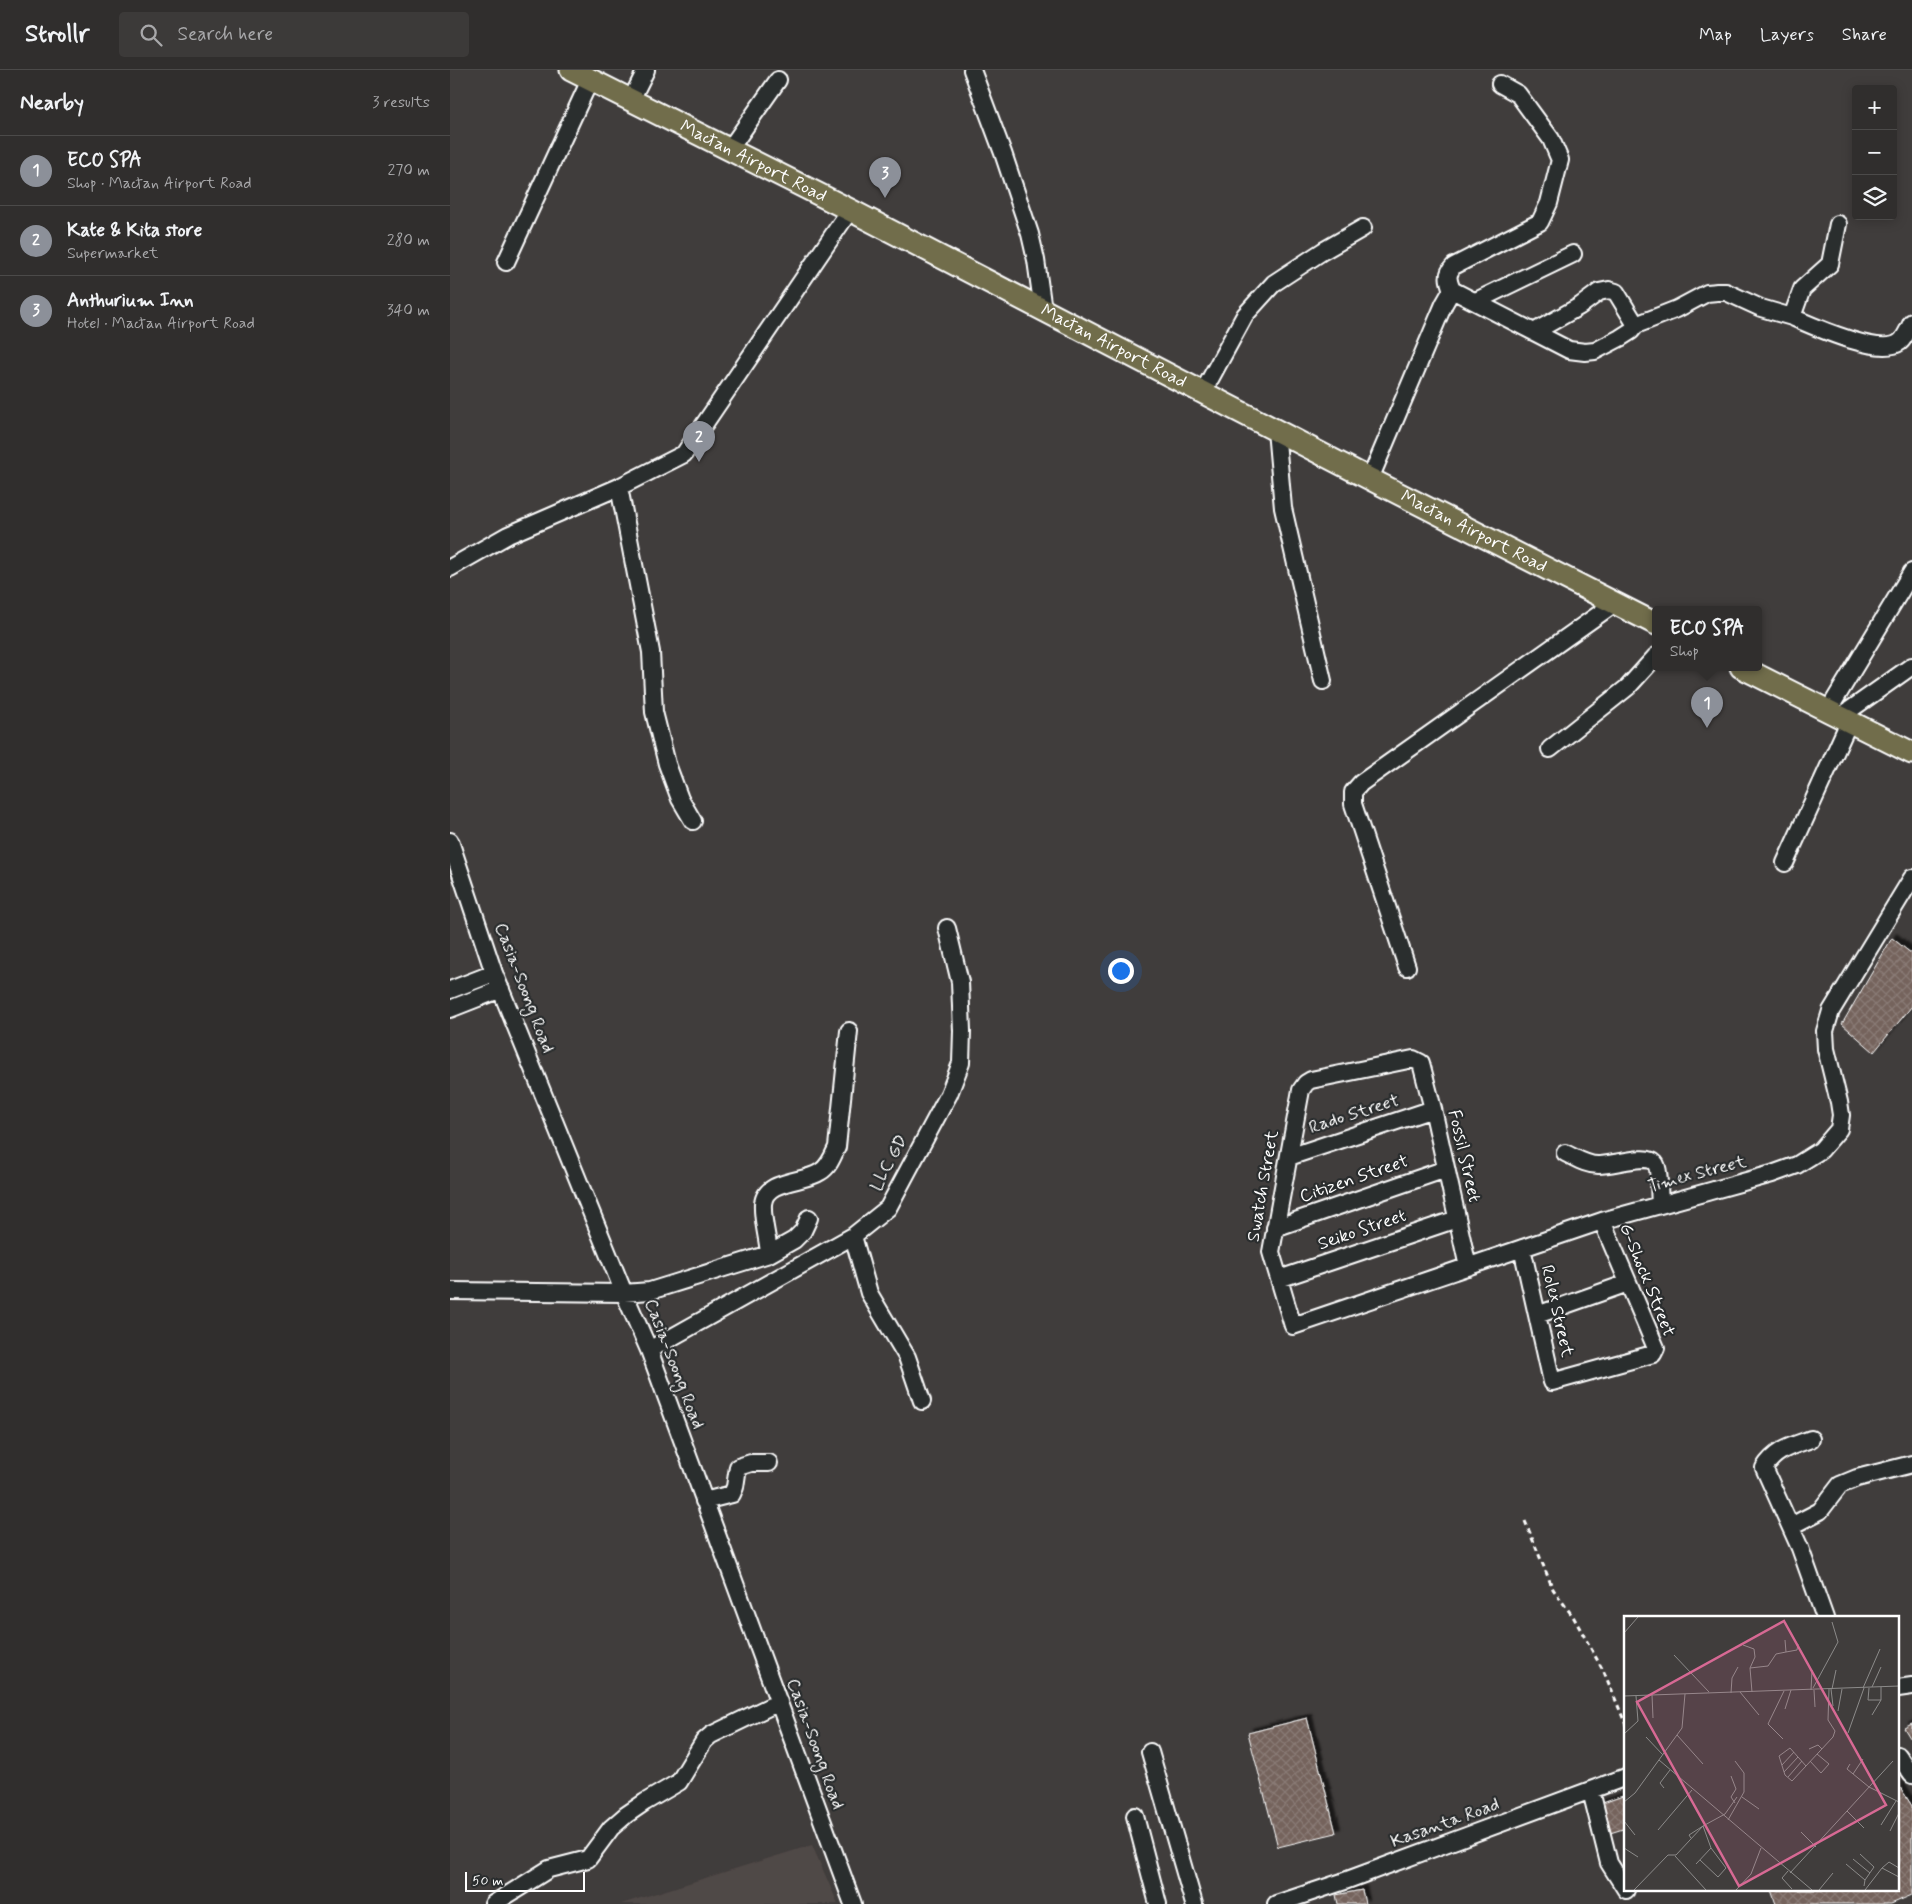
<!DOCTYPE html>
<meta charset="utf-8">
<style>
:root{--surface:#302e2d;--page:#3c3a39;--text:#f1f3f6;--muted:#a8a8aa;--line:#4b4a49;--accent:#8c9099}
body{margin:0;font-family:Mynerve,sans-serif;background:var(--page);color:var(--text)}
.controls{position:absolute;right:15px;top:15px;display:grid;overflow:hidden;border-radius:5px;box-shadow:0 2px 12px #0003}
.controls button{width:45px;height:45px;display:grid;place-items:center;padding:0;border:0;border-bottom:1px solid var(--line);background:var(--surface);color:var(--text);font:25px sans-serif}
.scale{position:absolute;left:15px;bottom:12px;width:120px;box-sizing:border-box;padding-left:5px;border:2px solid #fff;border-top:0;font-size:14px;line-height:18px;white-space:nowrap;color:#fff;-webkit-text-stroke:4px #2a2d2e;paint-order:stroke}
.you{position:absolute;left:670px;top:900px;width:18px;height:18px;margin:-12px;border:4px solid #fff;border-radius:50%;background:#1a73e8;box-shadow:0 0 0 8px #1a73e833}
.badge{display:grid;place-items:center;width:32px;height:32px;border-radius:50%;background:var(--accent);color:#fff;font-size:16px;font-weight:700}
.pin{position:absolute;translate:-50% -41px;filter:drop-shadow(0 1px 2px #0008)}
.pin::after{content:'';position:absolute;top:26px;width:18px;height:15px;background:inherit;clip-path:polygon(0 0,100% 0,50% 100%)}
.popup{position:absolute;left:1202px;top:536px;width:110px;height:65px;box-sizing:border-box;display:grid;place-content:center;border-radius:5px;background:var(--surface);filter:drop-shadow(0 1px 4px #0005);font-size:16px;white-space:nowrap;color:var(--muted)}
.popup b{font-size:19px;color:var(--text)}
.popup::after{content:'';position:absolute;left:50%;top:100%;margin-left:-10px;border:10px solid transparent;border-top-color:var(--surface)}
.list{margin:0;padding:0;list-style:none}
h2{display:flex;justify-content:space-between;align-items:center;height:65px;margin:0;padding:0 20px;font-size:21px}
h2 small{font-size:16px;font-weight:400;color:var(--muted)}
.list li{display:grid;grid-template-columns:32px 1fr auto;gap:15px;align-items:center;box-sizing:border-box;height:70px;padding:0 20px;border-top:1px solid var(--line)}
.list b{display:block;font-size:19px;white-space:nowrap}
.list p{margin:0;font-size:16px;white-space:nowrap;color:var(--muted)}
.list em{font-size:16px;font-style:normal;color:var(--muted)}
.icon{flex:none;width:28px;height:28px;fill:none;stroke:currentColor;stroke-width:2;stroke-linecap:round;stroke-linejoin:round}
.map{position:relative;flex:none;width:1462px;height:1834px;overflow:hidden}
header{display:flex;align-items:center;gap:30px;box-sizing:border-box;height:70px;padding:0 25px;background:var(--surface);border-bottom:1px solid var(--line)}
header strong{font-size:24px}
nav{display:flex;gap:28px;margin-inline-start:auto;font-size:18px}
.search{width:350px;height:45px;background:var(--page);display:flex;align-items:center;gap:12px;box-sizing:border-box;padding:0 18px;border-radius:5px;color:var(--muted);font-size:19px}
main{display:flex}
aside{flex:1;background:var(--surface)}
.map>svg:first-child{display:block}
.built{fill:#504846}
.building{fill:url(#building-cross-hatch);stroke:#fff;filter:url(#shadow)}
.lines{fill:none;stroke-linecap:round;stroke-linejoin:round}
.minor-casing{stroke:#fff;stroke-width:20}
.major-casing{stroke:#fff;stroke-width:25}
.path{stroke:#fff;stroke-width:3;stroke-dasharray:5 4;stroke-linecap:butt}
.minor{stroke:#2a2d2e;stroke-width:16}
.major{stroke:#716d4b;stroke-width:21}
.labels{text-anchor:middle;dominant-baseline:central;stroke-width:4.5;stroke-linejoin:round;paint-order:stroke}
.street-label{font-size:18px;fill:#fff;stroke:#2a2d2e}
.inset-road{fill:none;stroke:#8c8b8a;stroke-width:1}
.view{fill:#d76994;fill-opacity:0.15;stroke:#d76994;stroke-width:2.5}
.inset-edge{fill:none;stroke:#fff;stroke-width:2.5}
</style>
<header>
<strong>Strollr</strong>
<div class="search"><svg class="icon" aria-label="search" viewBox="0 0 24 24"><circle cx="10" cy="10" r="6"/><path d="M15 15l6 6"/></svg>Search here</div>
<nav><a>Map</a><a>Layers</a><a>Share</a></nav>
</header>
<main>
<aside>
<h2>Nearby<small>3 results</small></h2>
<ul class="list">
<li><span class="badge">1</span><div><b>ECO SPA</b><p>Shop · Mactan Airport Road</p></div><em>270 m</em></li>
<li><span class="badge">2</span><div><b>Kate &amp; Kita store</b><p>Supermarket</p></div><em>280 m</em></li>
<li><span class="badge">3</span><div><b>Anthurium Inn</b><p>Hotel · Mactan Airport Road</p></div><em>340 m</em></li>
</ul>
</aside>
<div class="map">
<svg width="1462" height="1834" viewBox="0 0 1462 1834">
<defs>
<pattern id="building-cross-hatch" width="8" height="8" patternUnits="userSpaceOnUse" patternTransform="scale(1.25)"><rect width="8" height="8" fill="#74635c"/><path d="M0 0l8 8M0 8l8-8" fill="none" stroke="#897a74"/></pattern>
<filter id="shadow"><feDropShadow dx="4.5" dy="-4.5" stdDeviation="1" flood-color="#0009"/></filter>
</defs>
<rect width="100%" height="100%" fill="#403d3c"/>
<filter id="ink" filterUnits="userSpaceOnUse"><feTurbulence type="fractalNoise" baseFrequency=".02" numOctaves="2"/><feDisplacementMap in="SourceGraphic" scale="10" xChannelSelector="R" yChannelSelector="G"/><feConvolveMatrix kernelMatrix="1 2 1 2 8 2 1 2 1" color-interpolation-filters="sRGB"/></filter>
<g filter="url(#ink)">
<path class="built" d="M362,1775L388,1834H171Z"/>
<path class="building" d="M1442,868L1462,884V936L1424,982L1392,954Z
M857,1648L886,1763L828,1777L798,1663Z
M1462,1654V1671L1454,1658Z
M1448,1714L1462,1736V1825L1441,1834H1326L1321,1820H1448Z
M1176,1725V1758L1157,1764L1147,1735Z
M912,1820L915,1834H888L886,1825Z"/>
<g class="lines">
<g class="minor-casing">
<path id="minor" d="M522,0L553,83L580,164L586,190L593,240
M181,30L196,0
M279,80L328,10
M56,192L140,10
M1002,220C998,210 996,204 1004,196L1090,152L1099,133L1110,90L1101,69L1068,24L1050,14
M1026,231L1123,184
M1342,247C1363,256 1430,287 1450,272C1455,268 1459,258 1462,252
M1084,262L1130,236L1149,222L1159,220L1166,222L1186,255
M753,322L795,245L824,213L873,181L913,158
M826,360L833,438L873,611
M920,409L994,234L1002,220L1119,280L1135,282L1145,281L1170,268L1181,261L1186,255L1227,239L1257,223L1267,222H1276L1311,238L1342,247L1352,219L1380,194L1388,154
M169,417L201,582L204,642L217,694L230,729L243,751
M0,498L58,465L169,417L234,384L400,140
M1378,641L1462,502
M1390,647L1462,596
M1100,679L1178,617L1206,586
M0,771L44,903L174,1223L199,1280L403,1834
M1335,793L1399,652
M957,897L903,734V722L911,713L1165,533
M0,920L44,903
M0,939L51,919
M1115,1083C1126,1088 1136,1095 1148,1095C1161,1096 1197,1083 1205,1093C1210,1098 1209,1127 1210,1135
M839,1087L983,1039
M825,1158L996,1099
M403,1166L419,1223L457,1287L472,1331
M1072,1178L1102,1312L1203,1284L1206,1278L1152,1151
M319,1184C318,1168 312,1150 313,1134C315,1109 354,1113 370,1102C379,1097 383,1086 387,1077L399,961
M1018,1197L983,1039L971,993L963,989L861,1010L856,1013L851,1020L821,1182L843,1256L1152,1151L1322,1104L1347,1095L1371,1080L1389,1059L1391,1045L1389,1032L1376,979L1375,961L1381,941L1462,808
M829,1209L1007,1149
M0,1221L174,1223L200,1221L319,1184L344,1170L353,1161L359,1148
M1087,1245L1178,1213
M199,1280L403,1166L438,1138L499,1024L511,993L512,961L510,912L497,858
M1361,1369C1342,1376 1326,1379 1314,1398L1350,1478L1375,1548
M254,1431L282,1424L285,1417L288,1397L301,1393H319
M1341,1456L1370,1441L1390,1415L1407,1408L1462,1394
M1448,1618L1462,1616
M700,1682L744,1834
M1448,1685L1462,1705
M1141,1721L1159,1793L1176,1820
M685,1746L708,1834
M43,1834L99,1799L138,1789L161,1758L176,1745L195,1732L229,1712L254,1671L261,1665L329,1632
M826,1834L892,1812L1176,1707"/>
</g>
<g class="major-casing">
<g id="major">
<path id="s1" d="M121,0L400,140L920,409L1206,554"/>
<path d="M1291,597L1462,683"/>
</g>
</g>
<path class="path" d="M1075,1451L1103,1519L1124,1548L1154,1602L1176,1655"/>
<use href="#minor" class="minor"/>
<use href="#major" class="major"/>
</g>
</g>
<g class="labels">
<g class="street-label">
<text stroke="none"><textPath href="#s1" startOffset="204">Mactan Airport Road</textPath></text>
<text stroke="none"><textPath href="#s1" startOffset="609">Mactan Airport Road</textPath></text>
<text stroke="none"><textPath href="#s1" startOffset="1014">Mactan Airport Road</textPath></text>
<text transform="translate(74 918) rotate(69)">Casia-Soong Road</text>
<text transform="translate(904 1044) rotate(-18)">Rado Street</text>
<text transform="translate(1014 1086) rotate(77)">Fossil Street</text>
<text transform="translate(439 1093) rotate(-62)">LLC GD</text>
<text transform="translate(1247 1104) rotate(-15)">Timex Street</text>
<text transform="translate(904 1109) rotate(-19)">Citizen Street</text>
<text transform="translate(813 1116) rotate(-80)">Swatch Street</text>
<text transform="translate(912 1160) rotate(-19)">Seiko Street</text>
<text transform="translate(1197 1210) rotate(68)">G-Shock Street</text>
<text transform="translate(1107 1241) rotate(77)">Rolex Street</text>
<text transform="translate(224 1294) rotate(69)">Casia-Soong Road</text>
<text transform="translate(365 1674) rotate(70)">Casia-Soong Road</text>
<text transform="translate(995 1753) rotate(-20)">Kasanta Road</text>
</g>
</g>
<g transform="translate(1174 1546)">
<rect width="275" height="275" fill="#403d3c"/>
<path class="inset-road" d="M0,17L14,1M119,29L130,33L131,41L126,52M162,36L173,34L174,28M50,39L85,76M248,71L257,51M189,72L214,26L208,6M239,72L256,33M245,72L244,84H257M207,73L209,90M208,73L212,54M187,74L188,54M190,74L191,91M116,76L135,99M128,76L126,52L144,50L152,38L162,36L161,24M107,77L108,62L114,51M28,79L29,102M0,80L275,70M161,93L167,74M214,95L218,73M248,99L257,84V71M224,117L240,72M0,118L14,105L12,80M53,119L79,148M22,121L39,139M159,123L144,108L160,75M185,133L194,129L198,133M35,144L188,274M186,145L197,157L205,148L193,138M226,148L223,153L245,171L275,186M158,149L170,136M182,150L166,132L155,140L161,159L168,165L209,121L211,115L204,104L205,73M160,156L174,141M229,158L239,143M107,160L112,173L107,181L111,187M164,161L178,145M40,172L36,167L46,154M118,181L135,193M0,186L11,177L58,112L61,78M223,195L240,212M104,204L120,176V157L111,145M0,205L11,219M257,209L272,185M34,214L68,174M266,215L275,197M177,216L192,231M67,222L65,219L79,210L87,232L102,252L94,261L76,244M0,232L14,241M236,238L250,251L241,264M51,240L82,274M229,243L246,257M72,248L87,232M222,248L241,264L240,270M258,252L265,246L275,252M164,255L158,262L168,273M166,257L269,145M10,274L44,239H52L79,210L101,198L113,181M112,274L127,258L137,232M195,274L209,257M241,274L258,252L275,261"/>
<path class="view" d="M160,5L262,189L115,270L13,86Z"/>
<rect width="275" height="275" class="inset-edge"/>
</g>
</svg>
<div class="controls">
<button>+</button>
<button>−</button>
<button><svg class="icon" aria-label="layers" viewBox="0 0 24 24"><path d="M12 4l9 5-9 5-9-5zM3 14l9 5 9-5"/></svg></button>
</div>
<div class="scale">50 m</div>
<div class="you"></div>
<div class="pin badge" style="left:1257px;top:658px">1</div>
<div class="popup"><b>ECO SPA</b>Shop</div>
<div class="pin badge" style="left:249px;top:392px">2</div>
<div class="pin badge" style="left:435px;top:128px">3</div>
</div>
</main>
